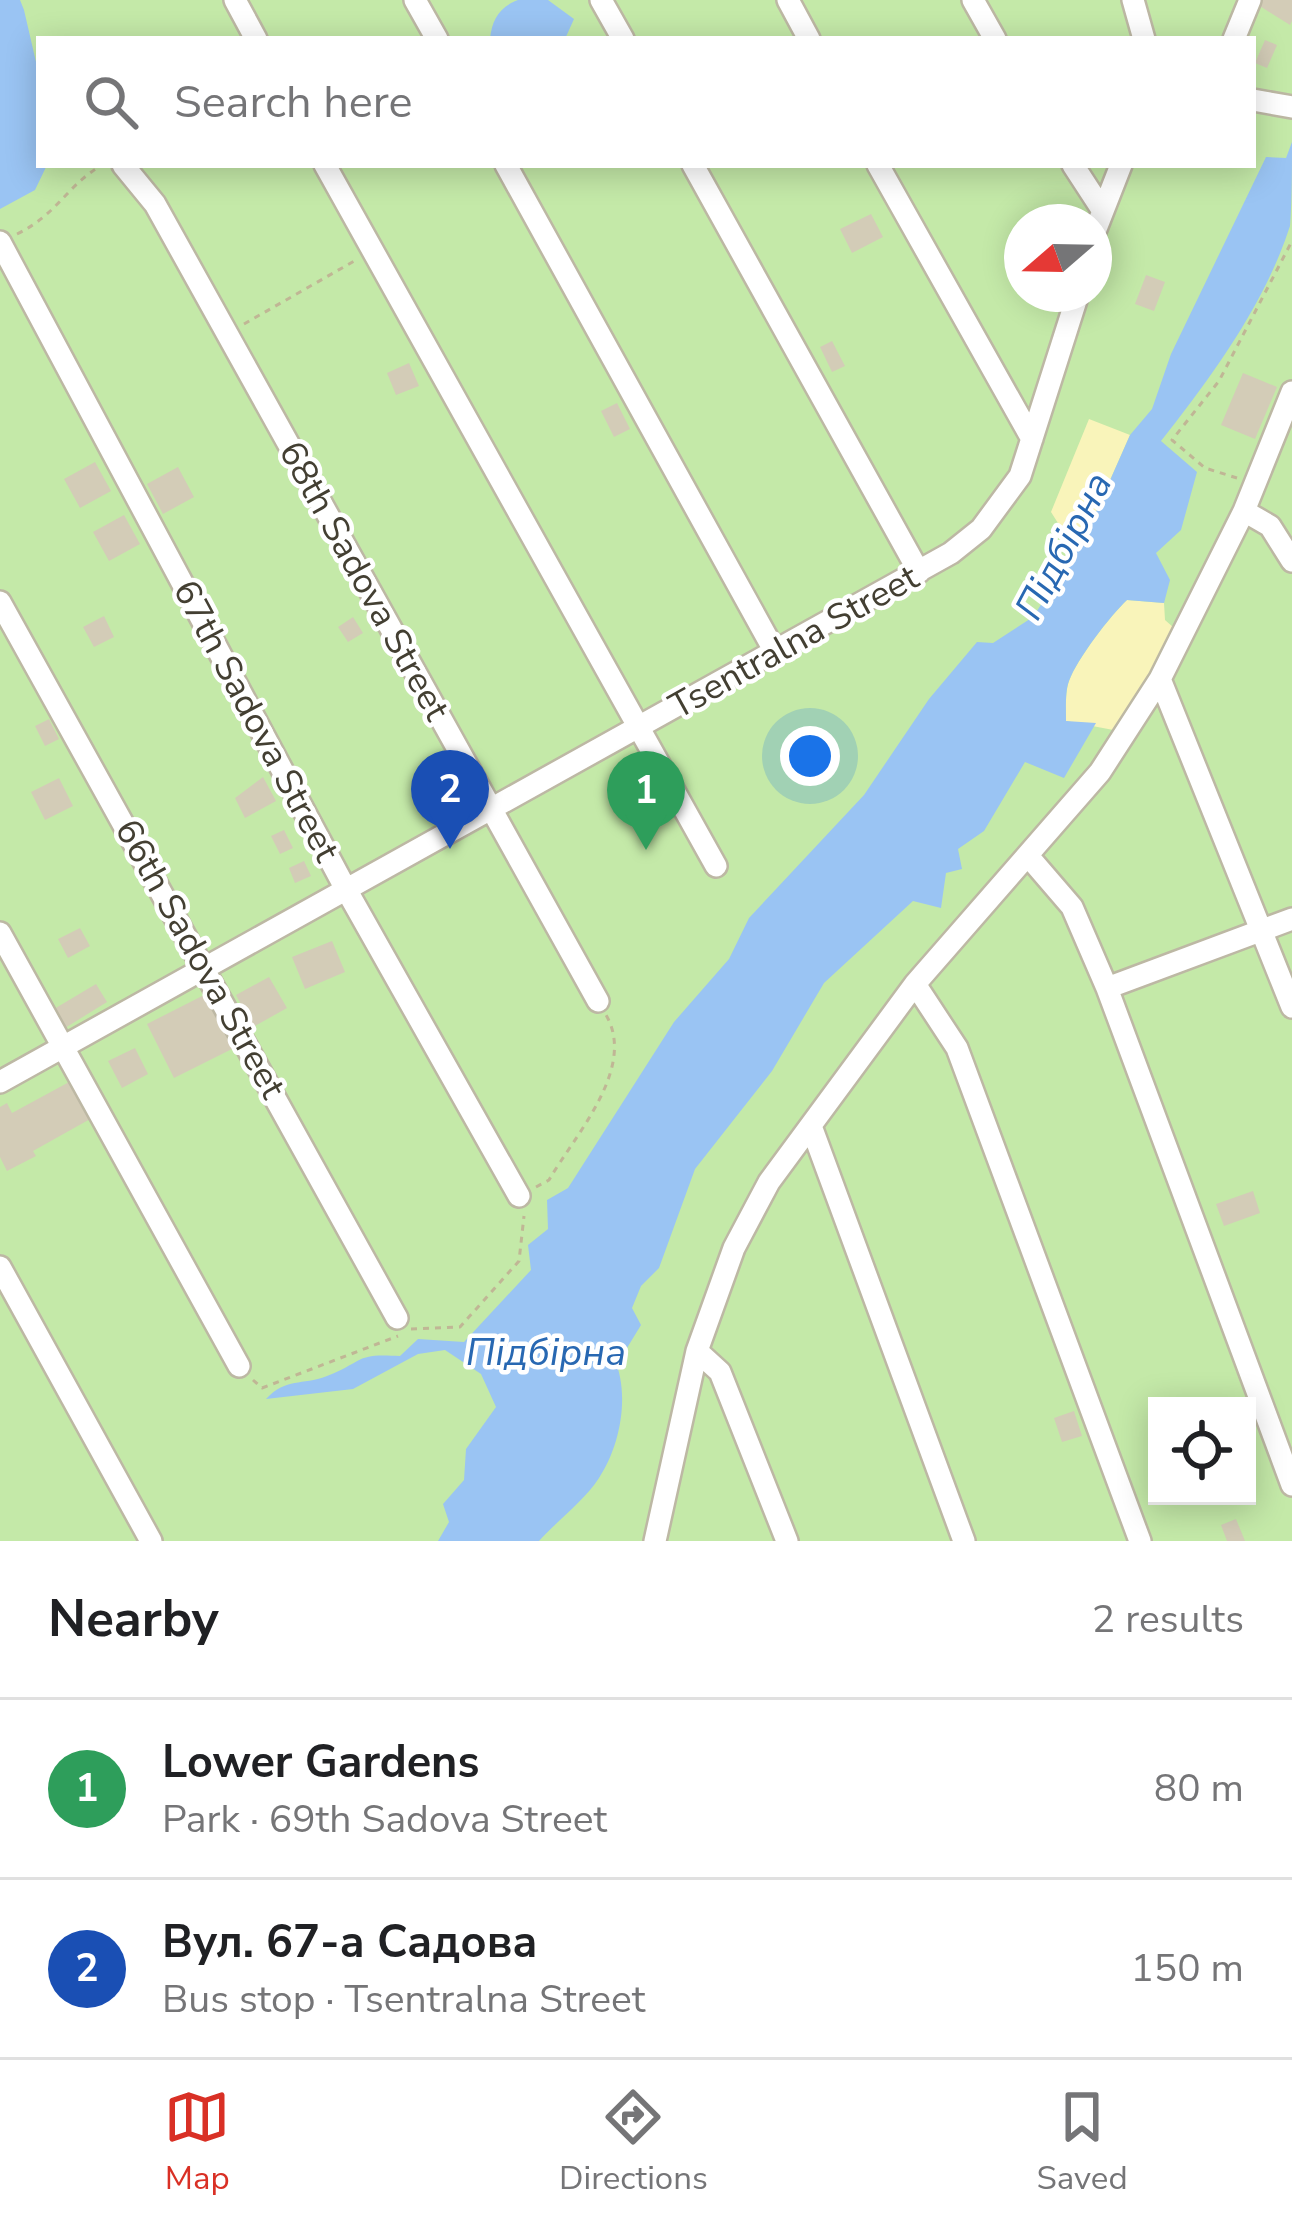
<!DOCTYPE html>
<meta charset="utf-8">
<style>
:root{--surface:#fff;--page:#f6f6f6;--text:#202124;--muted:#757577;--line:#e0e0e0;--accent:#d93025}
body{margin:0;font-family:"Nunito Sans",sans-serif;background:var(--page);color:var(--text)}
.controls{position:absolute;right:36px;bottom:36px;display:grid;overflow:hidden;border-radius:0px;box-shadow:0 6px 30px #0003}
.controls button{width:108px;height:108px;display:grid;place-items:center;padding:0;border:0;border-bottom:3px solid var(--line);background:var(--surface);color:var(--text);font:60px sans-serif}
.compass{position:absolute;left:1004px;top:204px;width:108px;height:108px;border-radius:50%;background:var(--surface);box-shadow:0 6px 30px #0003;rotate:250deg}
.you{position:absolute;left:810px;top:756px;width:42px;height:42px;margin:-30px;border:9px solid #fff;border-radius:50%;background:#1a73e8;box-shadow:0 0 0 18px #1a73e833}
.badge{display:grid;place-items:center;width:78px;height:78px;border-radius:50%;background:var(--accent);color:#fff;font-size:39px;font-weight:700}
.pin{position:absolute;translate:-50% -99px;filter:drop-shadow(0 3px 6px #0008)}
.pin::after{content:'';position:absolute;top:63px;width:42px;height:36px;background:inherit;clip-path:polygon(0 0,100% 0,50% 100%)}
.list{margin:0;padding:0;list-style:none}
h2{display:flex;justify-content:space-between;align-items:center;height:156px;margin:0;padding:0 48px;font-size:51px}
h2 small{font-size:39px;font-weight:400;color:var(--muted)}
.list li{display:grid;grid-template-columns:78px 1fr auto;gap:36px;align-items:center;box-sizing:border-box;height:180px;padding:0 48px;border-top:3px solid var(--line)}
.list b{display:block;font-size:45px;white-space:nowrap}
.list p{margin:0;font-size:39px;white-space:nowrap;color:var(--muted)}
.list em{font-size:39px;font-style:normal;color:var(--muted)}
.icon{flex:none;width:66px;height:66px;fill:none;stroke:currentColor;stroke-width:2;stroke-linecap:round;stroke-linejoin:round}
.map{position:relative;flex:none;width:1292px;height:1541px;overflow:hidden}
.search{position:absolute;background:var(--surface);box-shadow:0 6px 30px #0003;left:36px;right:36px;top:36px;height:132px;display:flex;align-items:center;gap:30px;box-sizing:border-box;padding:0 42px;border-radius:0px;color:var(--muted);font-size:45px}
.sheet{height:516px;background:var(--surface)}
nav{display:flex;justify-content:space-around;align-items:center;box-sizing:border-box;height:168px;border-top:3px solid var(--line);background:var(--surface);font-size:33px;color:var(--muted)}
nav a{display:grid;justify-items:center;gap:6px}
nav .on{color:var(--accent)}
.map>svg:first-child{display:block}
.green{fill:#c4e9a8;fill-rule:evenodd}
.sand{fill:#f9f4ba}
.water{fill:#9ac4f3}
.building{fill:#d3ccb7}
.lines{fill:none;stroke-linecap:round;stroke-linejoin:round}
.minor-casing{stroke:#bdb8a4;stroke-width:26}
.path{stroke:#c0b695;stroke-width:3;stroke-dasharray:6 6;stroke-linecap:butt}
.minor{stroke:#fff;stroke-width:21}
.labels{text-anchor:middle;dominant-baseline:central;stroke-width:9;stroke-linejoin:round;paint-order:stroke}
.street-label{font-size:36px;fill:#433f32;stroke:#fff}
.water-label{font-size:39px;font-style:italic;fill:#2868b2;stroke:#fff}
</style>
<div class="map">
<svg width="1292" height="1541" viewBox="0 0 1292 1541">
<rect width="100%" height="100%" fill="#f2efe2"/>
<path class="green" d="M0,0H1292V1541H0ZM39,39H1253V165H39ZM1022,222H1094V294H1022ZM1157,1406H1247V1496H1157Z"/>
<path class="sand" d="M1089,419L1130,435L1085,537L1063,531L1051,512Z
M1127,600L1164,603L1165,620L1182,635L1124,732L1066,721C1066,709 1065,692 1069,681C1077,659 1110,616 1127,600Z"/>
<path class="water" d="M0,0H20L24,10L39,75V165H47L35,190L0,209Z
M518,0H548L574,19L565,39H490C492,20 499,7 518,0Z
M1292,142C1292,167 1292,202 1290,226C1265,304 1211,378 1161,441L1197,472L1181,530L1156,553L1170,580L1164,603L1127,600C1110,616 1077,659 1069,681C1065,691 1066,709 1066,721L1096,723L1064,778L1025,762L984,831L958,849L962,869L946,873L941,908L913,901L824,983L772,1071L695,1169L659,1268L641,1286L632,1308L641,1325L627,1348L614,1358C630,1393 621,1445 599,1478C584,1501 557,1521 539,1541H438L449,1522L443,1504L464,1480L466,1449L496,1407L481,1374L445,1350L418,1354L353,1389L266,1399C287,1377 301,1386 327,1376C365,1361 354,1353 400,1356L418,1339L464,1342L531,1270L528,1245L548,1229L547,1200L568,1188L674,1022L729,959L749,918L864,795L929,699L977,642L993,643L1033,617L1085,537L1130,435L1152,409L1171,354L1266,157L1286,158Z"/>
<path class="building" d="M1250,0H1292V21L1290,25Z
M1265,40L1277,45L1267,68L1255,63Z
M871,214L883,237L852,253L840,229Z
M1146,275L1165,282L1154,311L1135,304Z
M832,341L845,366L832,372L820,347Z
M409,363L419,386L396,395L387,373Z
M1243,373L1277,387L1255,439L1221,425Z
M617,403L630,429L614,437L601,411Z
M95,462L111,491L80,508L64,479Z
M178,467L194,497L163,514L147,484Z
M124,515L140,544L109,561L93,532Z
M104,616L114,637L94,647L83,627Z
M353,617L363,633L348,642L338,627Z
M49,719L59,739L45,746L35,726Z
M263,777L276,801L245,818L235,798Z
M59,778L73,806L45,820L31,792Z
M284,830L293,848L280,854L271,836Z
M304,861L311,876L295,883L289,868Z
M80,928L90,946L68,958L58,939Z
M332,941L345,972L305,989L292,957Z
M269,977L287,1008L253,1027L236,995Z
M96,984L107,1002L65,1028L54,1009Z
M210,992L238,1046L174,1078L147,1024Z
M135,1048L148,1074L122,1088L108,1061Z
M71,1081L92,1118L33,1151L36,1156L7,1171L0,1157V1107L7,1103L12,1113Z
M1253,1191L1260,1213L1224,1226L1216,1204Z
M1074,1411L1082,1436L1062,1442L1054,1418Z
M1236,1519L1245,1541H1227L1221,1525Z"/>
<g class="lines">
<g class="minor-casing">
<path id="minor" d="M235,0L256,39
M415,0L437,39
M601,0L623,39
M788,0L809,39
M973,0L995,39
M1133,0L1144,39
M1234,39L1250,0
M1253,100L1292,107
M123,165L155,204L598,1001
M325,165L716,866
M506,165L775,652
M693,165L919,572
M878,165L1032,439
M1073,165L1101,208
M1094,234L1121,165
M0,242L342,882L519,1196
M1244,511L1270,526L1292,561
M0,602L397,1318
M1160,679L1292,1007
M1029,857L1072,907L1107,988L1292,1485
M0,933L239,1366
M915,984L957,1048L1140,1541
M1107,988L1292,919
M0,1082L951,553L981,529L1020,476L1078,294
M811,1126L964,1541
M0,1267L151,1541
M697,1351L720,1372L787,1541
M655,1541L697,1351L734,1248L769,1182L915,984L1100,772L1160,679L1244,511L1292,392"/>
</g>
<path class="path" d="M17,234C58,214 66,186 102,165
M244,324L356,260
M1237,478L1205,468L1172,440L1219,381L1292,241
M536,1187L549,1180C575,1135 637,1068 606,1015
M411,1329L460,1327L519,1261L524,1216
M253,1380L262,1388L398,1336"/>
<use href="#minor" class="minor"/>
</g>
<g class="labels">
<g class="street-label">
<text transform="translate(364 581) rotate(61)">68th Sadova Street</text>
<text transform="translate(794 642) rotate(-29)">Tsentralna Street</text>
<text transform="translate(256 721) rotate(62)">67th Sadova Street</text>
<text transform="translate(200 959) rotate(61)">66th Sadova Street</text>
</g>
<g class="water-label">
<text transform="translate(1064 546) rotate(-62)">Підбірна</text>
<text x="546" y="1352">Підбірна</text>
</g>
</g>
</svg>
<div class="controls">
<button><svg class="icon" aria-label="locate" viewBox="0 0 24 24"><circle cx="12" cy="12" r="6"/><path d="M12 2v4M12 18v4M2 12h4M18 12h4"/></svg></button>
</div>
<svg class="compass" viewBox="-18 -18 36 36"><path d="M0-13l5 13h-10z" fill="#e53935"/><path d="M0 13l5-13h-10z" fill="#757577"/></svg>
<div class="you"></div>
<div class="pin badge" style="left:646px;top:850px;background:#2e9e5b">1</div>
<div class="pin badge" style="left:450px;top:849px;background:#1a4fb4">2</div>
<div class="search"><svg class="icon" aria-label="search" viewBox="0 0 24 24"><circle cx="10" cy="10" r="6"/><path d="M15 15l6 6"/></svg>Search here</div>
</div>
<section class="sheet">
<h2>Nearby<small>2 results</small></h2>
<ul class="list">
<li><span class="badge" style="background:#2e9e5b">1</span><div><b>Lower Gardens</b><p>Park · 69th Sadova Street</p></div><em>80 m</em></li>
<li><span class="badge" style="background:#1a4fb4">2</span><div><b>Вул. 67-а Садова</b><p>Bus stop · Tsentralna Street</p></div><em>150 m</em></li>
</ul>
</section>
<nav>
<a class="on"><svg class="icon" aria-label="map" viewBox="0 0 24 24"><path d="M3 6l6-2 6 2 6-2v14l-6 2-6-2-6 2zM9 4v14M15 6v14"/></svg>Map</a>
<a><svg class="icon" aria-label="directions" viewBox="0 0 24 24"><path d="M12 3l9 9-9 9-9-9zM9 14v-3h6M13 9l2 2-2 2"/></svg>Directions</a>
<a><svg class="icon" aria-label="saved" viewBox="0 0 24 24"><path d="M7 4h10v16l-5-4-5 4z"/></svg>Saved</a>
</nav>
